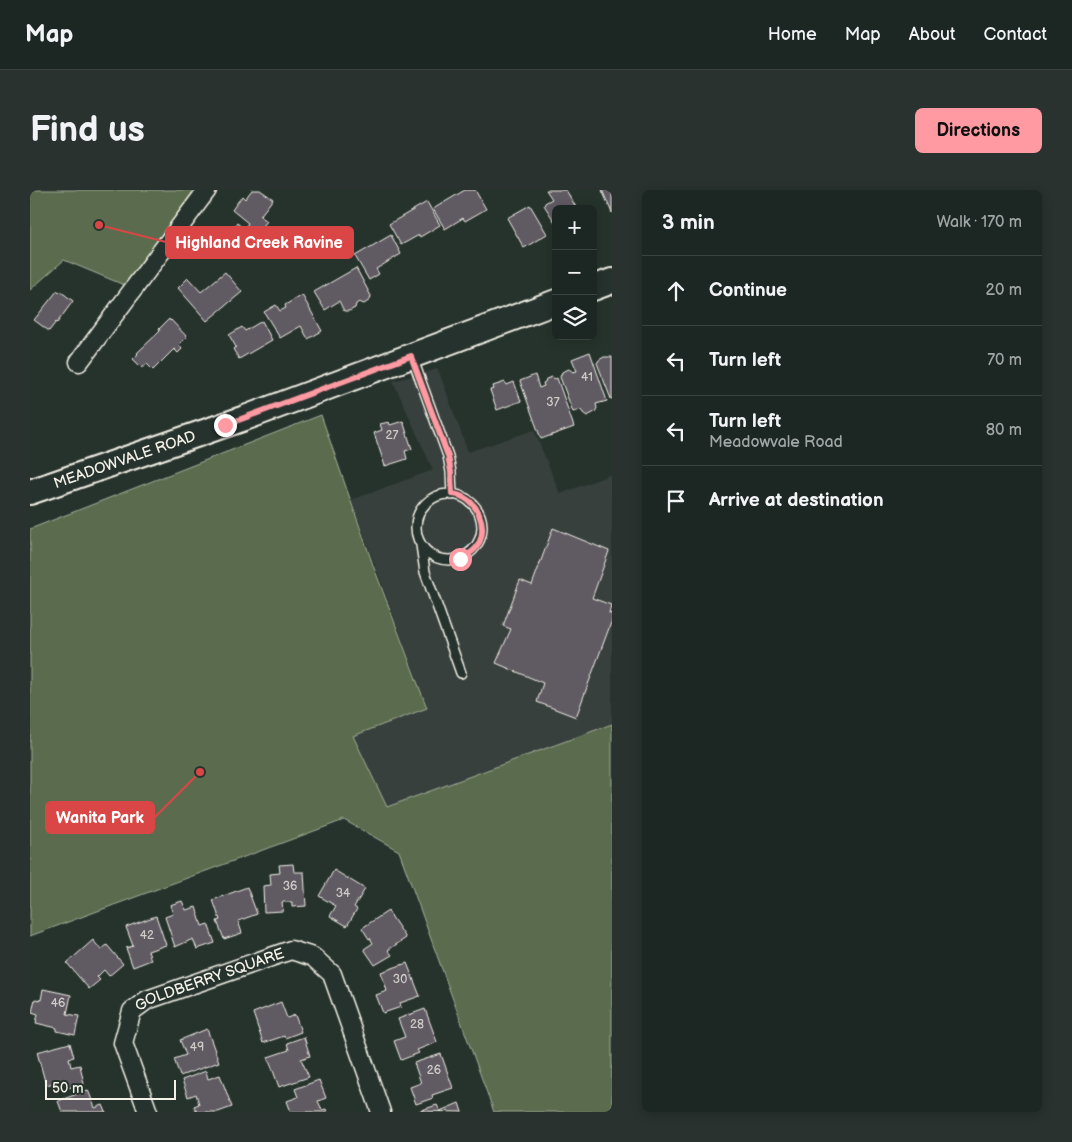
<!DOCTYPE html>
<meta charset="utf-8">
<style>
:root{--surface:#1c2622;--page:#29322f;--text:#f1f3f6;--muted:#a0a5a5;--line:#3a4340;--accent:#ff9aa2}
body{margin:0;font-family:"Balsamiq Sans",sans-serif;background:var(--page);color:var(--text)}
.controls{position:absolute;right:15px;top:15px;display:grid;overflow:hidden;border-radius:8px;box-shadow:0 2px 12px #0003}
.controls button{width:45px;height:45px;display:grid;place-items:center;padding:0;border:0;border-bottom:1px solid var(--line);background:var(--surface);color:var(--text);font:25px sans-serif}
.scale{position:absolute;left:15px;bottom:12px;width:131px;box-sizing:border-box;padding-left:5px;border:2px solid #f4f1e8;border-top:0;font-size:14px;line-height:18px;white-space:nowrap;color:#f4f1e8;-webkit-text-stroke:4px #26332d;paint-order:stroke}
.stop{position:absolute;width:15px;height:15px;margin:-11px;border:4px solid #ff9aa2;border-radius:50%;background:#fff}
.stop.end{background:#ff9aa2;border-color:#fff;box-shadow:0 1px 5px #0008}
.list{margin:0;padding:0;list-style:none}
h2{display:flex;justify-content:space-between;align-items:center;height:65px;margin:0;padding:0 20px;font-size:21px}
h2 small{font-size:16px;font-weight:400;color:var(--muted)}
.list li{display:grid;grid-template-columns:32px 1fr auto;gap:15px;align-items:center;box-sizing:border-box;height:70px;padding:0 20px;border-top:1px solid var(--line)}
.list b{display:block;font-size:19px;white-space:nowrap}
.list p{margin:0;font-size:16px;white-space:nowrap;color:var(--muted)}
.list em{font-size:16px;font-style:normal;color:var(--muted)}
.icon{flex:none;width:28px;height:28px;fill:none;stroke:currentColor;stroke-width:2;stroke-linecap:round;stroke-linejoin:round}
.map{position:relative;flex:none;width:582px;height:922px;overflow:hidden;border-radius:8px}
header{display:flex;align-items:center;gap:30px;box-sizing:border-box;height:70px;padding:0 25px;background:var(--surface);border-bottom:1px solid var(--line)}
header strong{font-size:24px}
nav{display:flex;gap:28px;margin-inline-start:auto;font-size:18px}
.intro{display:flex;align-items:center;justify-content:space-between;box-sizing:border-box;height:120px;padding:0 30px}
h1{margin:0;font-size:35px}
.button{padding:12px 22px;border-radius:8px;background:var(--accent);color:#111;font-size:18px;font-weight:700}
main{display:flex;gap:30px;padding:0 30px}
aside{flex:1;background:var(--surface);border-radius:8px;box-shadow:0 2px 12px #0003}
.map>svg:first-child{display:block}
.built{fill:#373f3e}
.green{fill:#5a6c4e;stroke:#a7ae9b}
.building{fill:#605a64;stroke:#f4f1e8}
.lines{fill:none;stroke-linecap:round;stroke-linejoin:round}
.lane-casing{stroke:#f4f1e8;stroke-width:12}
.street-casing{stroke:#f4f1e8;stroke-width:21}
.secondary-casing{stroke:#f4f1e8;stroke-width:28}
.lane{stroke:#26332d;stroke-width:9}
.street{stroke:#26332d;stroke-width:18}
.secondary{stroke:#26332d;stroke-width:24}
.route{stroke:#ff9aa2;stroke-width:6}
.labels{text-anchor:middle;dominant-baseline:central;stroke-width:4;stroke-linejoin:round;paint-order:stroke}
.number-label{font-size:12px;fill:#cfcbc7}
.street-label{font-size:15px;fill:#f4f1e8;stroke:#26332d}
.leader{fill:none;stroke:#da4645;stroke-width:2}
.callout-dot{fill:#da4645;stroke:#26332d;stroke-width:2}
.callout{fill:#da4645;stroke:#da4645;stroke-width:2}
.callout-label{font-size:16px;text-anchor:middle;font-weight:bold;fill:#fff}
</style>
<header>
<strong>Map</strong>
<nav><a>Home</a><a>Map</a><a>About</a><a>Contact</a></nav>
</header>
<div class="intro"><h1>Find us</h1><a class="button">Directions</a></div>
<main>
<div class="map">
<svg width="582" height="922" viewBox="0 0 582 922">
<rect width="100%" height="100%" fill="#26332d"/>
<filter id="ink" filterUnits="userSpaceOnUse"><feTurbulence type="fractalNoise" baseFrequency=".02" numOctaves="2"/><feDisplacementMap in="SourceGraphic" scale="10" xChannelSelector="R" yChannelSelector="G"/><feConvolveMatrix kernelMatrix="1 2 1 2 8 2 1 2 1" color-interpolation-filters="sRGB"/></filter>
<g filter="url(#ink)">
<path class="built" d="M408,179L438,262L504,240L530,304L582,284V534L357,618L323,546L397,517L321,310L403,280L363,191Z"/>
<path class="green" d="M0,0H165L94,95L34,70L0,100Z
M291,225L343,375L397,518L323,546L357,617L582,534V922H464L369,661L314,630L0,746V339Z"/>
<path class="building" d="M222,0H230L243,9L230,26L237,31L224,48L223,47L213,60L196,47L207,33L214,39L218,33L202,20L212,6L215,9Z
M435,0H445L456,19L435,31L433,28L415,39L403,19Z
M516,0H536L547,19H526V34L514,15L515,14V13L522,9Z
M572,0H582V23Z
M397,12L410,35L390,47L389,45L371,55L359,34Z
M500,15L517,44L494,58L477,28Z
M361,45L371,64L346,79L349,84L339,90L325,66Z
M326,78L341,106L340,110L334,114L329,112L326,114L325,118L319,121H314L309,111L295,120L284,102Z
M195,82L212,102L177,131L148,98L158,88L171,102Z
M27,101L29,103L30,101L43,111L27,133L26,132L19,141L4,130Z
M272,105L292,141L278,149L271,136L250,148L234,122L246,115L250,121L256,118L255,115Z
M139,129L140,131L141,130L157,147L149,155L152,159L148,163L144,159L123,180L117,174L112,178L103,169L108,164L107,163L130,141L129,139Z
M232,131L242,150L209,169L203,159L206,157L199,145L212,137L215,141Z
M560,162L577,211L566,214L567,218L565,222L557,226L553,223L551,220L543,222L530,187L532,182L539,179L543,182L547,181L542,169Z
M574,167H582V209H581L567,173L569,170Z
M505,185L509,198L514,196L513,193L515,192L516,189L522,187L525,189L527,188L544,237L511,249L490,191Z
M475,192L477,195L484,192L491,211L467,220L460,200L464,199L463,196Z
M373,231L382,259L375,261L377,269L355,276L344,243L352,240L350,234L359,232L360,235Z
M523,338L579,361L562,408L581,415L579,423L582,424V430L546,527L507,512L513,493L466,473L481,439L473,436L490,390L502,395Z
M263,674L264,682H274L276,716L262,717V712H252L253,721L234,722L233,696L241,695L240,684L250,683L249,675Z
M304,680L335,699L324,717L327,719L317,736L300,726L306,716L289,706Z
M217,697L227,724L208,731L212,743L194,749L187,731L190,730L183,710Z
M152,711L156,720L166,717L172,736L178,734L185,753L167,759L163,749L145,757L135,727L143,724L140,715Z
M358,721L376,748L358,760L362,765L345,775L334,759L343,753L340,748L339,749L332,738Z
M126,726L136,755L118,761L121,770L103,777L96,758L103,756L96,737Z
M63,750L71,760L77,755L93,774L79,786L74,780L67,787L70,790L59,799L37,773Z
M377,773L390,806L370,813L371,817L353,823L346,805L357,801L351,782Z
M13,799L41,805L37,824L49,826L45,845L27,841V838L6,833L8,824L2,822L5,809L11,810Z
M251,812L257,828L265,825L271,842L255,848L254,846L233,853L223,823Z
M395,819L407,852L387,860L389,863L371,870L364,851L375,847L368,829Z
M177,839L189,872L150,886L144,869L156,865L150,850Z
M274,847L280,866L271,869L279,887L249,897L238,867L259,860L257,853Z
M40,853L44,867L39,868L41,877L50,875L54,894L29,900L27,892L16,895L7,862Z
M411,864L423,898L402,905L403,908L386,914L380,897L391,893L384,873Z
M176,881L178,889L190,885L202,917L188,922H167L164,916L169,914L166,904L158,907L152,890Z
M289,890L296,908L288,911L292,920L296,919L297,922H261L257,911L268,907L265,899Z
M58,900L65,918L73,915L76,922H32L28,911Z
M429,913L432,922L389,921L407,915L410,921Z"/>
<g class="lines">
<g class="lane-casing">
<path id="lane" d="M382,167L418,266L421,282L422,305
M386 337a33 33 0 1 1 66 0a33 33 0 1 1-66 0Z
M391,355L395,382L431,483"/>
</g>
<g class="street-casing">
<g id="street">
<path d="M49,172L177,0"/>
<path id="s1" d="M118,922L93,853L102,821L117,810L261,760L283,767L302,784L351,922"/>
</g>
</g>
<g class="secondary-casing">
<g id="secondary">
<path d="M563,98L582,91"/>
<path id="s2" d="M0,302L215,228L526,112"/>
</g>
</g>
<use href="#lane" class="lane"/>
<use href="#street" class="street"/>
<use href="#secondary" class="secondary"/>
</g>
</g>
<g class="lines" filter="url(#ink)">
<path class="route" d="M195,235L381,166L418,266L421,282L422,304C447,306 461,338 446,358C442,363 435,366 430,369"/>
</g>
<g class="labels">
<g class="number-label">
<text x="557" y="187">41</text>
<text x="523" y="212">37</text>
<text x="362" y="245">27</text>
<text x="260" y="696">36</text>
<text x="313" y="703">34</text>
<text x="117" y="745">42</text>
<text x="370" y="789">30</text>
<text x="28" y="813">46</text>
<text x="387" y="834">28</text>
<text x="167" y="857">49</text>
<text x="404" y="880">26</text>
</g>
<g class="street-label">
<text stroke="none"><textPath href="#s2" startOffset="100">MEADOWVALE ROAD</textPath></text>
<text stroke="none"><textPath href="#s1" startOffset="191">GOLDBERRY SQUARE</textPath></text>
</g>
</g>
<path class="leader" d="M69 35L136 52M170 582L124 628"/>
<g class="callout-dot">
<circle cx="69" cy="35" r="5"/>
<circle cx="170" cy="582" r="5"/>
</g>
<g class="callout">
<rect x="136" y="37" width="187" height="31" rx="5"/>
<rect x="16" y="612" width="108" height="31" rx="5"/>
</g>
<g class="callout-label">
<text x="229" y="58">Highland Creek Ravine</text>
<text x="70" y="633">Wanita Park</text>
</g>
</svg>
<div class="controls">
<button>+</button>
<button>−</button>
<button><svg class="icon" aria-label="layers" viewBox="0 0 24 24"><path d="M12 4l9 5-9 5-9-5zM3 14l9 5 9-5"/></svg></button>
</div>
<div class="scale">50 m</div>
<div class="stop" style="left:430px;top:369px"></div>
<div class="stop end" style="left:195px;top:235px"></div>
</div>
<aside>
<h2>3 min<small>Walk · 170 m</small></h2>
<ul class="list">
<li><svg class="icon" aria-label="ahead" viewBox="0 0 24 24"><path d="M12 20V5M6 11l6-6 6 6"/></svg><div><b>Continue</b></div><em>20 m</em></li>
<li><svg class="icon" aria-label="left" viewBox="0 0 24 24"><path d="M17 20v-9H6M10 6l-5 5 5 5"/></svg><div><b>Turn left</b></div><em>70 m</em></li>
<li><svg class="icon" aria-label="left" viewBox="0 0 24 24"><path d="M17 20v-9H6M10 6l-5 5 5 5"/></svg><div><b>Turn left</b><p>Meadowvale Road</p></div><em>80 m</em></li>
<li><svg class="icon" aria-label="arrive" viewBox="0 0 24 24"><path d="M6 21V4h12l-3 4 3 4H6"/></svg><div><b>Arrive at destination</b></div></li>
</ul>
</aside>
</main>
